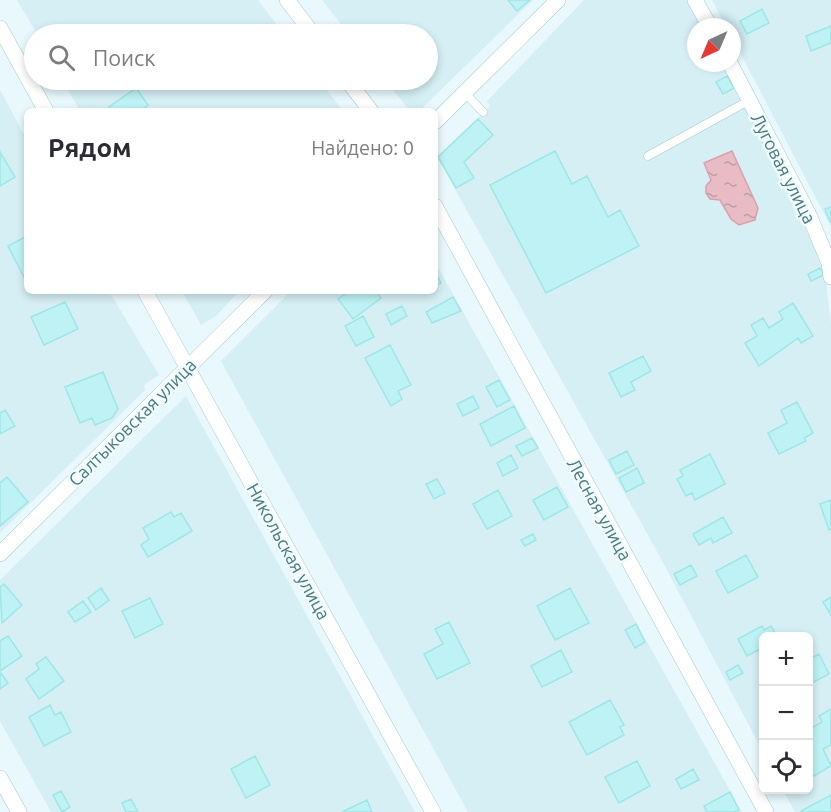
<!DOCTYPE html>
<html lang="ru">
<meta charset="utf-8">
<style>
:root{--surface:#fff;--page:#f2f2f3;--text:#2b2b33;--muted:#7c7c81;--line:#e1e1e2}
body{margin:0;font-family:Ubuntu,sans-serif;background:var(--page);color:var(--text)}
.controls{position:absolute;right:18px;bottom:18px;display:grid;overflow:hidden;border-radius:9px;box-shadow:0 3px 9px #0003}
.controls button{width:54px;height:54px;display:grid;place-items:center;padding:0;border:0;border-bottom:2px solid var(--line);background:var(--surface);color:var(--text);font:30px sans-serif}
.compass{position:absolute;left:687px;top:18px;width:54px;height:54px;border-radius:50%;background:var(--surface);box-shadow:0 3px 9px #0003;rotate:224deg}
.list{margin:0;padding:0;list-style:none}
h2{display:flex;justify-content:space-between;align-items:center;height:78px;margin:0;padding:0 24px;font-size:26px}
h2 small{font-size:20px;font-weight:400;color:var(--muted)}
.icon{flex:none;width:33px;height:33px;fill:none;stroke:currentColor;stroke-width:2;stroke-linecap:round;stroke-linejoin:round}
.map{position:relative;flex:none;width:831px;height:812px;overflow:hidden}
.search{position:absolute;background:var(--surface);box-shadow:0 3px 9px #0003;left:24px;top:24px;width:414px;height:66px;display:flex;align-items:center;gap:15px;box-sizing:border-box;padding:0 21px;border-radius:33px;color:var(--muted);font-size:22px}
.panel{position:absolute;background:var(--surface);box-shadow:0 3px 9px #0003;left:24px;top:108px;width:414px;height:186px;border-radius:9px}
.map>svg:first-child{display:block}
.residential{fill:#d5eff5}
.water{fill:url(#water-ripples);stroke:#daa0ad;stroke-width:1.5}
.building{fill:#bef2f4;stroke:#9ee6e7;stroke-width:1.5}
.lines{fill:none;stroke-linecap:round;stroke-linejoin:round}
.service-casing{stroke:#a7c9cb;stroke-width:9}
.minor-casing{stroke:#a7c9cb;stroke-width:16}
.service{stroke:#fff;stroke-width:8}
.minor{stroke:#fff;stroke-width:15}
.labels{text-anchor:middle;dominant-baseline:central;stroke-width:5;stroke-linejoin:round;paint-order:stroke}
.street-label{font-size:18px;fill:#4a7978;stroke:#effbff}
</style>
<div class="map">
<svg width="831" height="812" viewBox="0 0 831 812">
<defs>
<pattern id="water-ripples" width="26" height="14" patternUnits="userSpaceOnUse" patternTransform="scale(1.5)"><rect width="26" height="14" fill="#e8bbc5"/><path d="M2 4q2-2 4 0t4 0M15 11q2-2 4 0t4 0" fill="none" stroke="#be9da5"/></pattern>
</defs>
<rect width="100%" height="100%" fill="#e8f8fd"/>
<path class="residential" d="M17,0H258L284,34H37Z
M322,0H533L419,111H410L385,80H428V34H349Z
M584,0H687L702,27H696V63H721L787,185L825,273L831,324V812H795L783,790H808V636H764L763,752L659,555L437,157L490,106L487,101Z
M712,0H831V227L732,37V27H726Z
M62,80H319L343,111H80Z
M0,90L27,140V291H109L159,375L144,385L145,390L0,533Z
M435,262L742,812H468L221,361L291,291H435Z
M182,291H239L216,316L201,325Z
M186,396L415,812H51L0,721V580Z"/>
<path class="water" d="M732,151L758,208L755,220L739,225L731,219L720,200L710,199L706,193V186L711,180L704,163Z"/>
<path class="building" d="M508,0H530L517,11Z
M762,9L769,23L747,34L740,21Z
M831,26V43L811,51L806,36Z
M727,76L734,88L723,94L716,82Z
M288,80H301L293,85Z
M136,88L148,105L140,111H112L109,107Z
M478,119L493,135L464,162L474,178L456,188L438,157Z
M555,151L572,184L587,176L608,217L620,210L639,246L546,293L490,185Z
M0,152L15,177L0,186Z
M831,207V222H830L825,209Z
M27,236V283L8,246Z
M820,268L824,275L811,281L808,274Z
M435,272L441,283L435,286Z
M344,291H376L381,298L353,319L338,299L346,293Z
M453,297L461,311L432,323L426,312Z
M65,302L78,329L44,345L31,317Z
M793,303L813,336L801,343L798,338L759,366L745,343L757,336L751,325L763,318L769,328L783,319L779,312Z
M402,306L407,316L391,325L386,314Z
M363,316L374,337L356,346L345,326Z
M390,345L411,385L398,391L402,399L391,406L365,358Z
M643,356L651,371L631,382L635,390L621,397L609,373Z
M103,372L118,409L112,418L95,425L92,418L80,423L65,387Z
M499,380L510,400L497,407L486,387Z
M473,396L479,408L463,416L457,404Z
M797,402L813,433L804,438L806,441L779,454L768,433L787,423L781,410Z
M514,406L525,428L491,446L480,424Z
M5,410L15,426L0,434V413Z
M532,438L538,448L522,456L516,446Z
M627,451L634,465L616,474L609,460Z
M710,454L725,484L695,500L692,493L686,496L677,479L683,476L680,470Z
M511,455L518,468L503,476L497,463Z
M637,468L644,483L626,492L619,478Z
M7,477L28,502L0,526V483Z
M437,479L445,493L434,499L426,484Z
M557,487L568,507L544,520L533,500Z
M498,490L512,516L487,529L473,504Z
M831,500V529L829,530L820,504Z
M171,512L174,517L181,513L192,531L148,557L141,545L149,539L143,528Z
M723,517L732,533L713,543L711,538L699,545L693,534Z
M533,534L536,540L525,546L521,540Z
M746,555L758,577L728,593L716,571Z
M691,565L697,576L680,585L674,574Z
M4,584L22,605L2,623L0,587Z
M101,588L109,600L96,610L88,598Z
M570,588L589,623L555,640L537,606Z
M831,597V615L823,602Z
M150,598L163,624L135,638L122,611Z
M83,601L91,612L75,622L68,612Z
M449,622L470,663L437,679L424,654L443,644L435,629Z
M636,624L645,642L635,648L625,630Z
M762,626L764,630L771,626L777,636H764V647L747,656L738,639Z
M8,636L22,656L0,671V641Z
M561,650L572,672L542,687L531,666Z
M819,654L829,674L808,685V660Z
M46,657L64,681L39,699L26,679L39,669L36,664Z
M738,665L743,673L730,680L726,672Z
M1,673L8,683L0,689V674Z
M610,700L624,725L620,727L624,735L587,755L569,722Z
M50,705L55,715L61,712L71,732L44,746L29,717Z
M831,709V745L823,749L831,766L814,776L808,767V730L822,722L819,716Z
M255,756L270,785L246,798L231,769Z
M637,761L650,786L619,803L605,777Z
M693,769L699,780L681,789L676,779Z
M61,791L70,807L62,812L53,795Z
M730,792L739,810L734,812H707L704,806Z
M831,795V812H801V811Z
M131,799L138,812H126L122,803Z
M367,800L372,812H342Z"/>
<g class="lines">
<g class="service-casing">
<path id="service" d="M465,93L483,112
M648,156L750,100"/>
</g>
<g class="minor-casing">
<path id="minor" d="M287,0L313,34
M695,0L710,27
M0,28L46,111
M730,63L809,215L829,263L831,277
M347,80L371,111
M435,122L558,0
M435,206L766,812
M145,291L433,812
M0,554L265,291
M0,778L19,812"/>
</g>
<use href="#service" class="service"/>
<use href="#minor" class="minor"/>
</g>
<g class="labels">
<g class="street-label">
<text transform="translate(784 168) rotate(63)">Луговая улица</text>
<text transform="translate(132 422) rotate(-45)">Салтыковская улица</text>
<text transform="translate(600 509) rotate(61)">Лесная улица</text>
<text transform="translate(289 551) rotate(61)">Никольская улица</text>
</g>
</g>
</svg>
<div class="controls">
<button>+</button>
<button>−</button>
<button><svg class="icon" aria-label="locate" viewBox="0 0 24 24"><circle cx="12" cy="12" r="6"/><path d="M12 2v4M12 18v4M2 12h4M18 12h4"/></svg></button>
</div>
<svg class="compass" viewBox="-18 -18 36 36"><path d="M0-13l5 13h-10z" fill="#e53935"/><path d="M0 13l5-13h-10z" fill="#7c7c81"/></svg>
<div class="search"><svg class="icon" aria-label="search" viewBox="0 0 24 24"><circle cx="10" cy="10" r="6"/><path d="M15 15l6 6"/></svg>Поиск</div>
<section class="panel">
<h2>Рядом<small>Найдено: 0</small></h2>
<ul class="list">
</ul>
</section>
</div>
